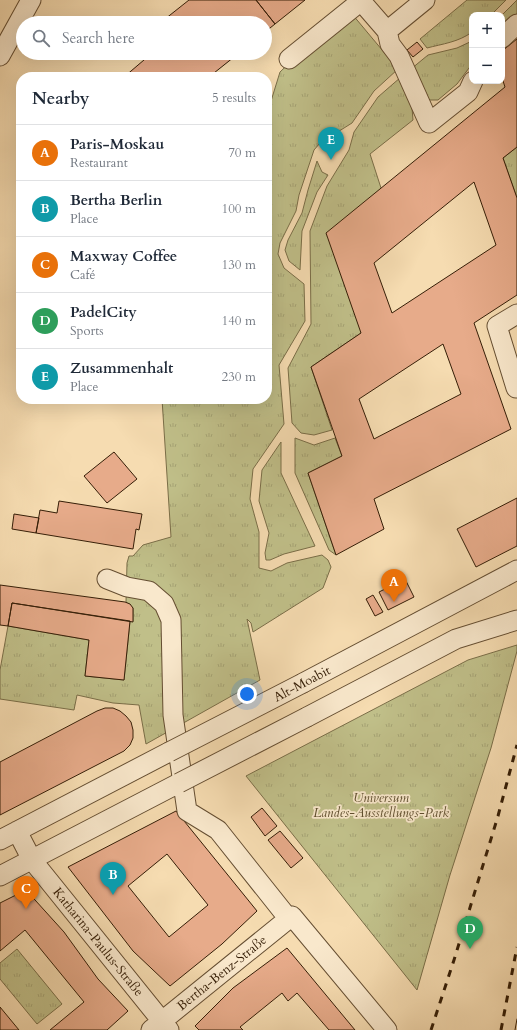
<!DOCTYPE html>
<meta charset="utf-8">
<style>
:root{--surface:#fff;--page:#f2f2f3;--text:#1f2937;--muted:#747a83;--line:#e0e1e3;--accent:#8f2418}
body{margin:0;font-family:Cardo,serif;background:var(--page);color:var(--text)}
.controls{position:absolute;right:12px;top:12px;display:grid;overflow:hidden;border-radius:8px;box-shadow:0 4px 16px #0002}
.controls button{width:36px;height:36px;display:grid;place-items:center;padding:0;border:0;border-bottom:1px solid var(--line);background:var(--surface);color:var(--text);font:20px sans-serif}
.you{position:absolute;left:247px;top:694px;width:14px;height:14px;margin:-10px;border:3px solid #fff;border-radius:50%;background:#1a73e8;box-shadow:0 0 0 6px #1a73e833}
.badge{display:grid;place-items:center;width:26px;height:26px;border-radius:50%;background:var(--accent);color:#fff;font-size:13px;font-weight:700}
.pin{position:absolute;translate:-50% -33px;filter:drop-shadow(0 1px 2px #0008)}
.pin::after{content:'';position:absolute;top:21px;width:14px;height:12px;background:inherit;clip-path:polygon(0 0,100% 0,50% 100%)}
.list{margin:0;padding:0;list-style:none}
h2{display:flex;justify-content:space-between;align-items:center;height:52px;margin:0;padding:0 16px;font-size:17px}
h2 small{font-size:13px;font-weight:400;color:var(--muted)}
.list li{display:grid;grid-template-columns:26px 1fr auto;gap:12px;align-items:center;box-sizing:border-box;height:56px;padding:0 16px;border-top:1px solid var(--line)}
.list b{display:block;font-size:15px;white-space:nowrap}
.list p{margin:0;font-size:13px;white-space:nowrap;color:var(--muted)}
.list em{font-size:13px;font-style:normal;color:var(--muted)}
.icon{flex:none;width:22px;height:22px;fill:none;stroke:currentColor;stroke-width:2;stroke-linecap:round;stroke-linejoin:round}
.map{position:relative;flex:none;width:517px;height:1030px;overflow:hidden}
.search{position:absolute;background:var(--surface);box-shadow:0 4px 16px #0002;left:16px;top:16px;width:256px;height:44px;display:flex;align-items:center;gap:10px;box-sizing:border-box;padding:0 14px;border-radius:22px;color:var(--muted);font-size:15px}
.panel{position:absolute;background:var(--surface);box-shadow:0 4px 16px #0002;left:16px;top:72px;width:256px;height:332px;border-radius:16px}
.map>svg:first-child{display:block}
.grass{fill:url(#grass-tufts);stroke:#7a6e48}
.building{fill:#e7ab8a;stroke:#351e07;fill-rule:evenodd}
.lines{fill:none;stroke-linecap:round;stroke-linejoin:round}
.minor-casing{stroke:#654e32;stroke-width:21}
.minor{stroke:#f9e8cc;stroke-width:19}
.tram{stroke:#351e07;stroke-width:1}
.rail{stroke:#351e07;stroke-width:3;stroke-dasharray:7 7;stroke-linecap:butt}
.minor-bridge-casing{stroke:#654e32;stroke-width:21;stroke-linecap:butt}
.minor-bridge{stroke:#f9e8cc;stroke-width:19}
.labels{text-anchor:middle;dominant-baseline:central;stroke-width:3.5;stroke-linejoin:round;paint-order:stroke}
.street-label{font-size:13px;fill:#351e07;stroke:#f9e8cc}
.park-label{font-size:13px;font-style:italic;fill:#5f4e2e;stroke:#f9e8cc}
</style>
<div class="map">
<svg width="517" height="1030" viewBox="0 0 517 1030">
<defs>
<pattern id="grass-tufts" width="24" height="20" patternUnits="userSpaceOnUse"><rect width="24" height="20" fill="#c0bf89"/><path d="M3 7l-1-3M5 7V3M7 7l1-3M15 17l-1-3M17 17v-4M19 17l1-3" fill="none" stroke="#a6a475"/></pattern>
</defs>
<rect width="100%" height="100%" fill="#f6dcb1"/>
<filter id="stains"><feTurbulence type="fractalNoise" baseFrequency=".005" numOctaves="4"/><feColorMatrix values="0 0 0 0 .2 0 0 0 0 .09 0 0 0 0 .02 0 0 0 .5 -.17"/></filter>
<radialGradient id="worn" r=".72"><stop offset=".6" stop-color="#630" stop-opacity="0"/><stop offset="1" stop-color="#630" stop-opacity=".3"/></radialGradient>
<path class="grass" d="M467,0H506L491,15H472V32C459,42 442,44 427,48L420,39Z
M517,0V14L502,26V15Z
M347,8L398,69L374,91L352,123L320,143L314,150L299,195L296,211L280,243L278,254L284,268L304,284L305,321L279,365L284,424L253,469L250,499L259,532V568L271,571L287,563L322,555L328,560L331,567L323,588L253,632L251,623L247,619L260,680L146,744L139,705L113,703L77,695L74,710L0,699V670L8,626L89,640L85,676L124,680L130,621H133V608L126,602L127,563L129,556H133L143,545L171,537L162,399H267V114L280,72Z
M472,41V64L457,84L438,100H429L424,96L411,69L428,55L457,48Z
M401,77L412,108L413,120L370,154L381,188L361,333L311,367L332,430L314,435L301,433L292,423L288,368L311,324L310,231L327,186L349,150L354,132L378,97Z
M517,147V198L503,158Z
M317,161L322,172L328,175L317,192L302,231L300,270L289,261L285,250L288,240L302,213L308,190Z
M295,438L314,445L335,438L342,456L308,473L336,555L329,550L295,473Z
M281,442V473L315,546L284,554L270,560H266L265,553L269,533L259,501L262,470Z
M517,645V651L491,748L450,875L417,990L246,776L468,660Z
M17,949L62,1004L37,1024L0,979V963Z"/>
<path class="building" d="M189,0H256L275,24L265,32V23H160Z
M256,0H305L275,24Z
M517,39V147L503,158L517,198V295L474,323L511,429L374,499L384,529L336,555L308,473L342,456L311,367L361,333L326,233L505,87L502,78V51ZM474,182L496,245L392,313L374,263ZM443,344L461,394L374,439L359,399Z
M417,42L423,49L413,57L407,50Z
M150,53H239L209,77H124L151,54Z
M114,452L137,479L107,503L84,476Z
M517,498V546L476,567L457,529Z
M59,501L142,514L139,530L136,529L133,549L36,533L40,510L57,513Z
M14,514L39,518L36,533L12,529Z
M405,579L414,597L388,610L379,592Z
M0,585L125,602L130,604L133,608V622L12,603L8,626L0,625Z
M373,595L383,612L375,616L366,599Z
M12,603L130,621L124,680L85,676L89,640L8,626Z
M105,708H113L120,711L126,716L131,722L133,730V738L130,745L124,751L0,815V762L97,711Z
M262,808L277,826L265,836L251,817Z
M176,811L257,911L222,944L170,986L133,951L68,867ZM167,854L208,905L169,937L128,886Z
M280,831L303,858L291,868L268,840Z
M26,890L64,932L98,979L128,1011L107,1030H50L84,1002L25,930L0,951V903Z
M287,948L355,1030H329L297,993L288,1001L282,993L240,1027L243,1030H199L195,1026L233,988Z
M0,1007L19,1030H0Z"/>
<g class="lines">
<g class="minor-casing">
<path id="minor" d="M362,0L361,1L387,31L425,0
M387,31L390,44L399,56L429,123L468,92L473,81
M502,38L517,24
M0,56L31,0
M289,59L361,1
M516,388L497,326L517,314
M107,579L127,587L149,591L164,604L171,620L173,715L187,811L218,830L288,918
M303,683L517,570
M307,717L456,639L517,620
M17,831L32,860L169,1030
M0,840L169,752
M0,876L179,783
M151,1030L292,916L387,1030"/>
</g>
<use href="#minor" class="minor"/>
<path class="tram" d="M515,1030L517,1019"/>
<path class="rail" d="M431,1030L454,960L498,816L517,745
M501,1030L517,947"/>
<g class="minor-bridge-casing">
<path id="minor-bridge" d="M169,752L303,683
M179,783L307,717"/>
</g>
<use href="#minor-bridge" class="minor-bridge"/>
</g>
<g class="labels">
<g class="street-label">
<text transform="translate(302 684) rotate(-28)">Alt-Moabit</text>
<text transform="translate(98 942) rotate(51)">Katharina-Paulus-Straße</text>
<text transform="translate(222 973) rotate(-39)">Bertha-Benz-Straße</text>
</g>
<g class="park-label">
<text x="381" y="798">Universum<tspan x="381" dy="15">Landes-Ausstellungs-Park</tspan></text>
</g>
</g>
<rect width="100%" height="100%" filter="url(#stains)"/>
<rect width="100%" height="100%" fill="url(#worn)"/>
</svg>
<div class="controls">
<button>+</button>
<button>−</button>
</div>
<div class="you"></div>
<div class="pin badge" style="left:394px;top:602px;background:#e8710a">A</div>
<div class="pin badge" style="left:113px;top:895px;background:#0f9aa8">B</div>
<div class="pin badge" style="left:26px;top:909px;background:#e8710a">C</div>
<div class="pin badge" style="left:470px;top:949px;background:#2e9e5b">D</div>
<div class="pin badge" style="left:331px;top:160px;background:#0f9aa8">E</div>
<div class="search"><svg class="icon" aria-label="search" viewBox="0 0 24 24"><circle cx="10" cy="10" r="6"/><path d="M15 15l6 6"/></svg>Search here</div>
<section class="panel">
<h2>Nearby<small>5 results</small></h2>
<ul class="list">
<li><span class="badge" style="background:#e8710a">A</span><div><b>Paris-Moskau</b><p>Restaurant</p></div><em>70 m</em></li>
<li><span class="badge" style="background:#0f9aa8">B</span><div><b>Bertha Berlin</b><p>Place</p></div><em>100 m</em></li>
<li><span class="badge" style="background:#e8710a">C</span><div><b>Maxway Coffee</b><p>Café</p></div><em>130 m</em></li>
<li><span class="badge" style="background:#2e9e5b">D</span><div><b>PadelCity</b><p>Sports</p></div><em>140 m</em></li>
<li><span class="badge" style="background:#0f9aa8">E</span><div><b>Zusammenhalt</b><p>Place</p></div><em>230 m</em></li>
</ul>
</section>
</div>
